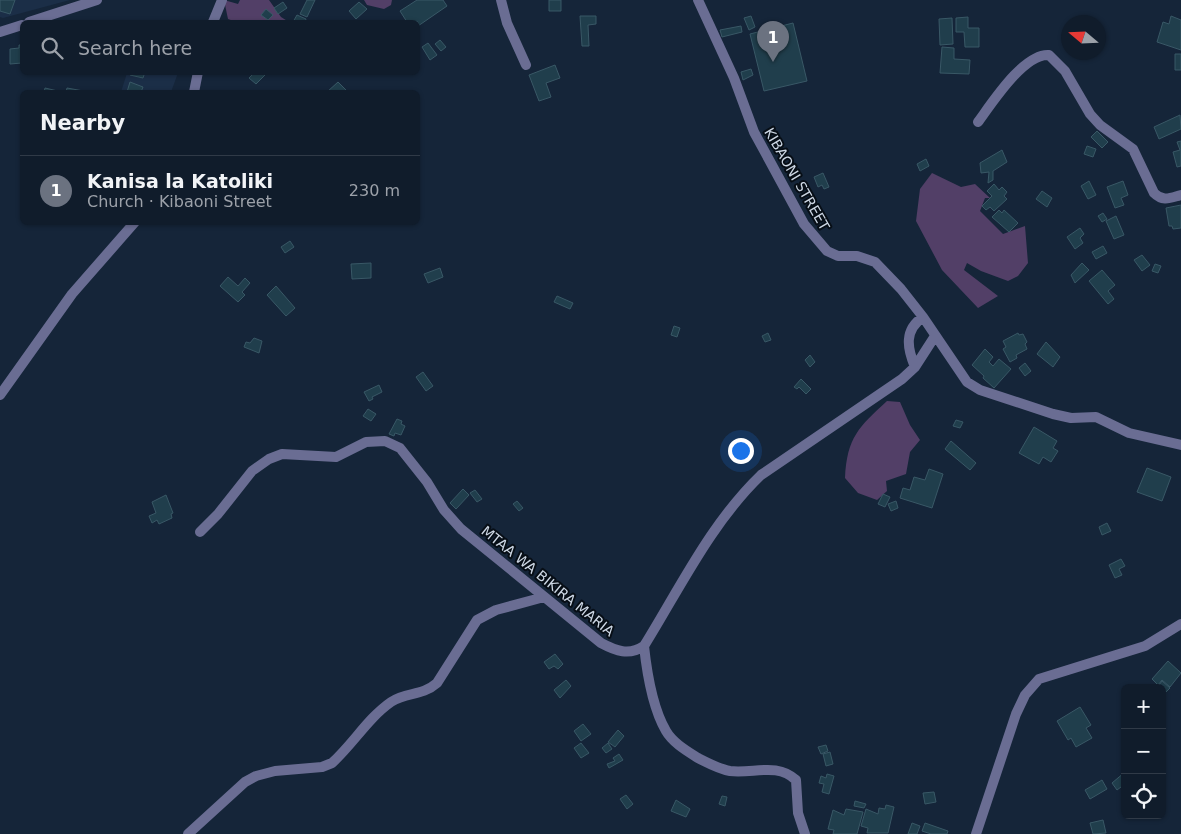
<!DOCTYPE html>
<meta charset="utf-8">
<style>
:root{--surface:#101c2b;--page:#192533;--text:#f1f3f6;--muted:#9ca1a9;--line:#303a47;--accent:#d93025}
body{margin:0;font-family:"DejaVu Sans",sans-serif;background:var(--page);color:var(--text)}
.controls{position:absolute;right:15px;bottom:15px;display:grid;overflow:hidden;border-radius:8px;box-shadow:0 1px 4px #0004}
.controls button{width:45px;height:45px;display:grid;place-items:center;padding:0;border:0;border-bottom:1px solid var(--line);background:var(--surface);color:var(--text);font:25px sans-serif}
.compass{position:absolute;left:1061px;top:15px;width:45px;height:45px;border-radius:50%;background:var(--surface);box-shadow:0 1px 4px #0004;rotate:289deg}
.you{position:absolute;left:740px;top:450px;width:18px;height:18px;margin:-12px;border:4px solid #fff;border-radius:50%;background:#1a73e8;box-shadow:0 0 0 8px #1a73e833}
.badge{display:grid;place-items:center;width:32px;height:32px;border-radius:50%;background:var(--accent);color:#fff;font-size:16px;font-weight:700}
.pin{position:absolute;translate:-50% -41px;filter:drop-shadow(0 1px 2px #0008)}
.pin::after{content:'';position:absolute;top:26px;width:18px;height:15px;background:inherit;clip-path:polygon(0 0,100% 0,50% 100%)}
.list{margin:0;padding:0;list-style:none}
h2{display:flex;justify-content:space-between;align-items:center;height:65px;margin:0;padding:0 20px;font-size:21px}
h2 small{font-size:16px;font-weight:400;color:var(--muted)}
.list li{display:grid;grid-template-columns:32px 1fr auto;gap:15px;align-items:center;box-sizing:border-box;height:70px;padding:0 20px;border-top:1px solid var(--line)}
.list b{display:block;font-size:19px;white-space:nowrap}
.list p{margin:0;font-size:16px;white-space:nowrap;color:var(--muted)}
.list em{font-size:16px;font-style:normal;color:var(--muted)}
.icon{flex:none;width:28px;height:28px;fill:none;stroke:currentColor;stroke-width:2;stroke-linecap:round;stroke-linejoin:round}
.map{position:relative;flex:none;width:1181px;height:834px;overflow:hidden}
.search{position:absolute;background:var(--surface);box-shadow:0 1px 4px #0004;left:20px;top:20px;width:400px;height:55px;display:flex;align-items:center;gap:12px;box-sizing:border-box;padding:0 18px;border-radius:8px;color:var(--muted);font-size:19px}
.panel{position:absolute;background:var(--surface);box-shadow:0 1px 4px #0004;left:20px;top:90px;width:400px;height:135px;border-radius:8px}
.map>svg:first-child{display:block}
.built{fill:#1b2e47}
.green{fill:#523f67}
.building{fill:#203e4c;stroke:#395866}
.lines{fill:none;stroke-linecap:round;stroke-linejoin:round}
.minor{stroke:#6a6d93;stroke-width:10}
.tertiary{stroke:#6a6d93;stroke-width:10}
.labels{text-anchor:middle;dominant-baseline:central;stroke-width:4;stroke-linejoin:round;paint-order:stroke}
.street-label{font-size:14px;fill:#cdd7e4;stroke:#070e16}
</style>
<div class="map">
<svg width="1181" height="834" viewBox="0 0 1181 834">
<rect width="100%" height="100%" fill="#152539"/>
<path class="built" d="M0,0H70L3,18L0,17Z
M127,73H178L171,92H121Z"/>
<path class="green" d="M224,0L238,4L240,0H269L281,17L289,22H236L228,19Z
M364,0H392L391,5L384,9L367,5Z
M932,173L961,187L975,184L990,198H985L980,211L1003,234L1025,226L1028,263L1018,276L1008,281L981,271L967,263L964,270L998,296L978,308L942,270L916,221L920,189Z
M887,401L900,402L910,425L920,440L910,452L906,474L886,481L887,491L877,500L858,493L845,478C847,437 859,427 887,401Z"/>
<path class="building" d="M0,0H15L10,14L0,11Z
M307,0H315L307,17L300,14Z
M417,0H443L447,6L418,26V22H407L400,11Z
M549,0H561V11H549Z
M283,2L287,8L278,14L274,8Z
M359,2L367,9L356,19L349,11Z
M266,9L273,15L268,20L261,15Z
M297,15L306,19L305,22H293Z
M580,16H596V24L588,25L589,46H582Z
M751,16L755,27L749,30L744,18Z
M1171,16L1181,20V50L1157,42L1163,22L1169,24Z
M968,17V28H979V47H965L964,32H956V18Z
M952,18L953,44L940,45L939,19Z
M793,23L807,81L764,91L750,34Z
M741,26L742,32L722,37L720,30Z
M440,40L446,47L441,51L435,44Z
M428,43L437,55L430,60L422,47Z
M19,45H22V63L10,64V49L19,48Z
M942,47L954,48V59L970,60L969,74L940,73Z
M1175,54H1181V70H1175Z
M555,65L560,78L546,83L551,97L539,101L529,75Z
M751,69L753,75L743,80L741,72Z
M131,72H145L143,78L130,75Z
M255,72H268L256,84L249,78Z
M130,82L143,87L141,92H127Z
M338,82L348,92H327Z
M45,88L62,92H44Z
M67,88L89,92H66Z
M1180,115L1181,129L1159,139L1154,127Z
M1097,131L1108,142L1102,148L1091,137Z
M1181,141V166L1177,167L1173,152L1180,150L1177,142Z
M1087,146L1096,149L1093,157L1084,154Z
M1002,150L1007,162L993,171V180L988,183L989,172L981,173L980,163Z
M926,159L929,166L920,171L917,164Z
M823,173L829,187L824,189L822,185L818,187L814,177Z
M1089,181L1096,195L1088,199L1081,186Z
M1123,181L1128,195L1121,198L1124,205L1115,208L1107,187Z
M994,184L999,190L1002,187L1007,192L1004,196L1007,199L994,211L990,207L986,210L982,206L992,196L987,191Z
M1042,191L1052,198L1047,207L1036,199Z
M1181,205V228L1173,229L1172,226H1169L1166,208Z
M999,210L1002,213L1004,210L1018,223L1009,232L992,217Z
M1103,213L1107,219L1102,222L1098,216Z
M1116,216L1124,235L1114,239L1106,221Z
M1080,228L1084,234L1080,238L1083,243L1075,249L1067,237Z
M290,241L294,247L285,253L281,247Z
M1103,246L1107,253L1096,259L1092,252Z
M1142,255L1150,265L1142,271L1134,260Z
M371,263V278L352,279L351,264Z
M1082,263L1089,270L1075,283L1071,275Z
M1155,264L1161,266L1158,273L1152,271Z
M440,268L443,277L428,283L424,274Z
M1102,270L1115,285L1108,291L1114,299L1108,304L1089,281Z
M228,277L238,286L245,278L250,283L242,292L245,295L238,302L220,286Z
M276,286L295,308L286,316L267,295Z
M557,296L573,303L570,309L554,302Z
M674,326L680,328L677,337L671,335Z
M768,333L771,340L765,342L762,336Z
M1018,333L1019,335L1023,334L1027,342L1025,344L1027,349L1016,355L1017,358L1010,362L1003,349L1006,347L1003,341Z
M254,338L262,341L259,353L244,347L246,342L250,343Z
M1046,342L1060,357L1053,367L1037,354Z
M985,349L993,357L989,362L993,366L999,359L1011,369L994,388L983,378L984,376L972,365Z
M810,355L815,362L810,367L805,360Z
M1025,363L1031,371L1025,376L1019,368Z
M423,372L433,386L426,391L416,377Z
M801,379L811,389L806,394L799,387L797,389L794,387Z
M379,385L382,392L372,397L373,399L369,401L364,392Z
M368,409L376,414L371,421L363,416Z
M397,419L402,421L401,424L405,426L401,435L395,433L394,436L389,434Z
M956,420L963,422L960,428L953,426Z
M1034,427L1057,441L1053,448L1058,451L1051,462L1043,457L1039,464L1019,453Z
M951,441L976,463L970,470L945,449Z
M1147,468L1171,477L1162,501L1137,492Z
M929,469L943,474L932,508L900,498L903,488L910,490L914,477L925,480Z
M463,489L469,495L456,509L450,503Z
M475,490L482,499L477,502L470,493Z
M883,494L890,497L885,507L878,504Z
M166,495L173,513L171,514L172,518L159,524L157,520L152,523L149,516L156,513L152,502Z
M517,501L523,508L519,511L513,504Z
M896,501L898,508L891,511L888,504Z
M1107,523L1111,531L1102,535L1099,527Z
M1121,559L1125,566L1119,569L1122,575L1115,578L1109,565Z
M555,654L563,664L558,669L554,666L549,669L544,662Z
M1168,661L1181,673L1170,687L1162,680L1158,685L1152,679Z
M566,680L571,686L560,698L554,690Z
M1162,681L1170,688L1164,694L1162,688H1157Z
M1080,707L1091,725L1086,728L1092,738L1076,747L1071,738L1068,740L1057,721Z
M583,724L591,734L581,741L574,731Z
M618,730L624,736L615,747L608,742Z
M581,743L589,753L581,758L574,748Z
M608,743L612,749L606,753L602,748Z
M826,745L828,751L821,754L818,747Z
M830,752L833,764L826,766L823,754Z
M619,754L623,760L609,768L607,764L615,761L613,758Z
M1125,772V784L1117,790L1112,783Z
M827,774L834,776L829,794L822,792L824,784L819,783L821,776L826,778Z
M1102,780L1107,789L1090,799L1085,790Z
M934,792L936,802L925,804L923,793Z
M626,795L633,804L627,809L620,799Z
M722,796L727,797L725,806L719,804Z
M676,800L690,809L686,817L671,811Z
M855,801L866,804L864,808L854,806Z
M886,805L894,807L888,833H867L868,828L861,826L866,809L878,814L879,808L885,809Z
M846,809L863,812L857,834H833L834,830L828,829L833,810L844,815Z
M1103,820L1106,833L1093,834L1090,823Z
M912,823L920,826L917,834H908Z
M925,823L948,831L947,834H931L922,831Z"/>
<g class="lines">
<path class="minor" d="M501,0L507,23L526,65
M698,0L734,78L754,132L804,224L827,251L838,256H857L875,262L901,289L923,317L967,382L980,390L1053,414L1071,418L1096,417L1129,433L1181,445
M213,22L222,0
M194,92L198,72
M978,122C992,103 1024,53 1049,55L1065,71L1090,114L1100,125L1133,149L1154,193C1163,202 1170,198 1181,195
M915,367C907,348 904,330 923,317
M0,395L72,294L135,222
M200,532L218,514L252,471L269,459L282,454L336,457L366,442L385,441L400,448L427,482L444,510L461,529L601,643C616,651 629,656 644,646C680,588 711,523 761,475L902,379L915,367L935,336
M644,646C647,674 652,707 666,731C673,743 687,751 698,758C708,763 719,769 730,771C753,774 777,762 796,780L798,813L805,834
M188,834L245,782L256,776L275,771L322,767L332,763C353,744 368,718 391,702C407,691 421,697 437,683L477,620L496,610L544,597
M976,834L1016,714L1025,695L1039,679L1145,646L1181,624"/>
<path class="tertiary" d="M29,22L97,0
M0,32L22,25"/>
</g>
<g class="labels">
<g class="street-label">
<text transform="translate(797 179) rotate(60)">KIBAONI STREET</text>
<text transform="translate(548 581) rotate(39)">MTAA WA BIKIRA MARIA</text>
</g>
</g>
</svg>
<div class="controls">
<button>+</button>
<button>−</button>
<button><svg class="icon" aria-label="locate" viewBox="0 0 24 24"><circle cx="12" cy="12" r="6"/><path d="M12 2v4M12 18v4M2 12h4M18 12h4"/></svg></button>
</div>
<svg class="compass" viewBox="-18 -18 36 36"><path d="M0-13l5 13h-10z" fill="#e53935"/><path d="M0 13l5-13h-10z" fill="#9ca1a9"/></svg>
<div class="you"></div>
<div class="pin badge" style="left:773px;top:62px;background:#6b7280">1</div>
<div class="search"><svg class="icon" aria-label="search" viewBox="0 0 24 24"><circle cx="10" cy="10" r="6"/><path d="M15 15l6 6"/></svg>Search here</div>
<section class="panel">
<h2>Nearby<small></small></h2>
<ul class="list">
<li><span class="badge" style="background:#6b7280">1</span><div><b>Kanisa la Katoliki</b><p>Church · Kibaoni Street</p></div><em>230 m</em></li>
</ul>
</section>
</div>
